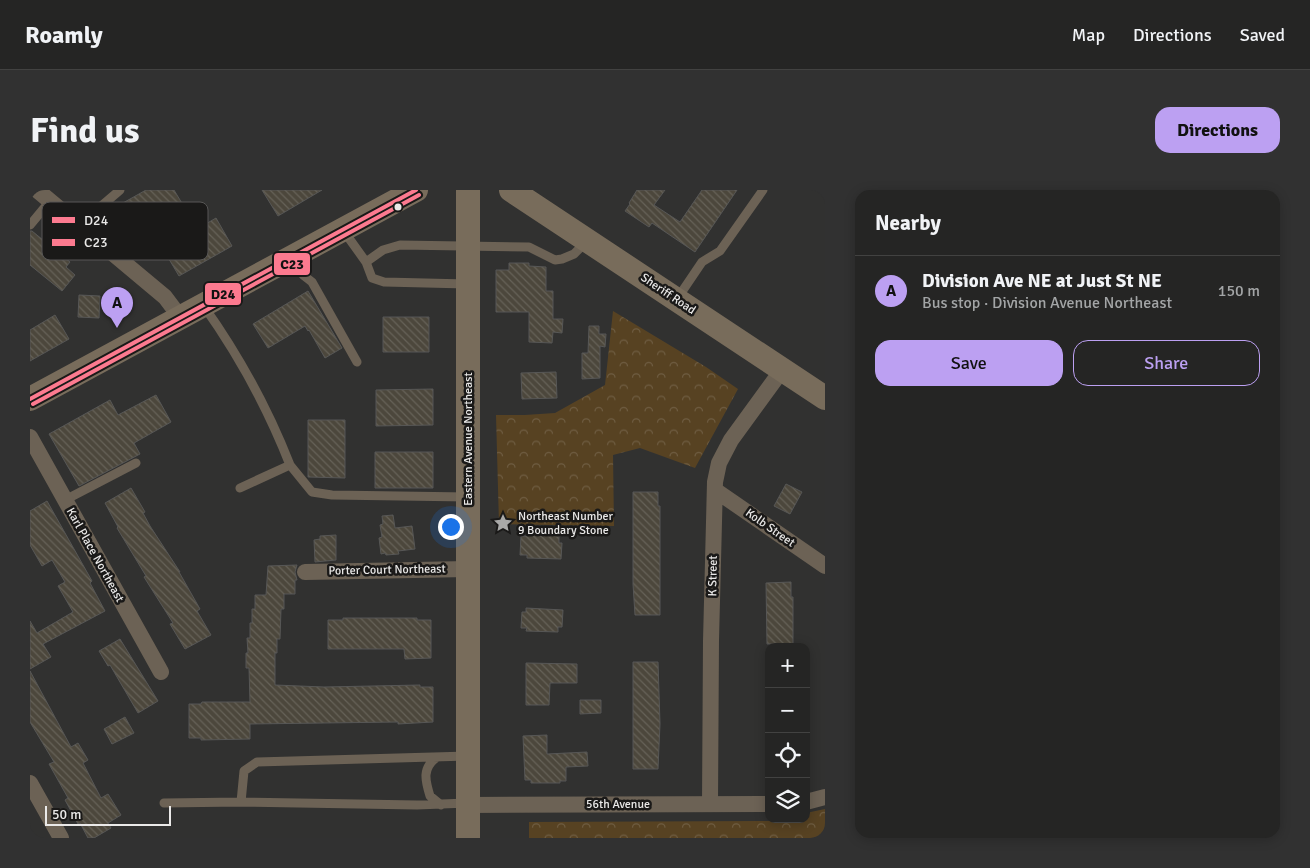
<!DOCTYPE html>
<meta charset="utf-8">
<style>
:root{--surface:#252524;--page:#313131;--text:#f1f3f6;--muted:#a3a5a6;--line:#424241;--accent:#bca0f2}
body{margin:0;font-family:Signika,sans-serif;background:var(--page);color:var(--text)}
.controls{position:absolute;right:15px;bottom:15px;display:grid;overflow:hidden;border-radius:10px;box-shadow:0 2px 12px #0003}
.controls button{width:45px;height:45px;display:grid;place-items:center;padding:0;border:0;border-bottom:1px solid var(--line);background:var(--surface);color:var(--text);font:25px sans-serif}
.scale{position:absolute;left:15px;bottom:12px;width:126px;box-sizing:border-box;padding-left:5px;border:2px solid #eae9e8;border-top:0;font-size:14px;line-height:18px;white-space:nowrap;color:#eae9e8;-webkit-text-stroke:4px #1a1918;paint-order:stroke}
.you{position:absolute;left:420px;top:336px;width:18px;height:18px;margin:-12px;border:4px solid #fff;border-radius:50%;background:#1a73e8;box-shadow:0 0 0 8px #1a73e833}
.badge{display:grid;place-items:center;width:32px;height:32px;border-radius:50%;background:var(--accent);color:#111;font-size:16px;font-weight:700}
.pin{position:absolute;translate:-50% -41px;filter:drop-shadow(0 1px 2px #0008)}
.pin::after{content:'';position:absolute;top:26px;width:18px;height:15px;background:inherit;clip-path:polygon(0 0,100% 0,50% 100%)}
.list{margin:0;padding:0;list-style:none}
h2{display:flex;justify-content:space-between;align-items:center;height:65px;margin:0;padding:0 20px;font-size:21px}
h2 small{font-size:16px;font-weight:400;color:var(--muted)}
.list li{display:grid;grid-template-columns:32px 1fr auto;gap:15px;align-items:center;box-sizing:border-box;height:70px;padding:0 20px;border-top:1px solid var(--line)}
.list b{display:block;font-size:19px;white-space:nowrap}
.list p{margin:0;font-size:16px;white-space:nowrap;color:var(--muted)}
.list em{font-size:16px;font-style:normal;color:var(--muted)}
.actions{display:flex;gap:10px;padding:15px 20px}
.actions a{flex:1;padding:11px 0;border:1px solid var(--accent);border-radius:15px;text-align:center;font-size:18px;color:var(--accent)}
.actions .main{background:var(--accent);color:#111}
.icon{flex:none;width:28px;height:28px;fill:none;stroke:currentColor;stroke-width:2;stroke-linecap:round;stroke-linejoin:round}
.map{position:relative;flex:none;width:795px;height:648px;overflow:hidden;border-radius:15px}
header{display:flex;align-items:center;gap:30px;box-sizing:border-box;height:70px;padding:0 25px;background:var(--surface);border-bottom:1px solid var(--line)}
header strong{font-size:24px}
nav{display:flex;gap:28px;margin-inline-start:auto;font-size:18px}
.intro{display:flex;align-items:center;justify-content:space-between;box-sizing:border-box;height:120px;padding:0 30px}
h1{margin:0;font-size:35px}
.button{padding:12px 22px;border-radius:15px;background:var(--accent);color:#111;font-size:18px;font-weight:700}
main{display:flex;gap:30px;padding:0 30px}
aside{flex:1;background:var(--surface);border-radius:15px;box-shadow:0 2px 12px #0003}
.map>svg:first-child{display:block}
.forest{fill:url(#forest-crowns)}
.building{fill:url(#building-back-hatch);stroke:#575756}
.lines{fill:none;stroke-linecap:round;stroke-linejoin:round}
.lane{stroke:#6c6255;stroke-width:9}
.street{stroke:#6c6255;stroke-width:16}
.secondary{stroke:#786c5b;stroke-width:24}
.bus-1-casing{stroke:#1a1918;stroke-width:8}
.bus-2-casing{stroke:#1a1918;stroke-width:8}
.bus-1{stroke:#fc7a8f;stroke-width:4}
.bus-2{stroke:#fc7a8f;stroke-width:4}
.bus-dot{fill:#eae9e8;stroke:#1a1918;stroke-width:2}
.labels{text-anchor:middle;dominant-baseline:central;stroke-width:5;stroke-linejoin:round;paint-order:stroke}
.street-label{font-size:12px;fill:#eae9e8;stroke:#1a1918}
.poi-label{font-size:12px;fill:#eae9e8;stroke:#1a1918;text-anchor:start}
.key{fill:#1a1918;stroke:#585756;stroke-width:1}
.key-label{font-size:14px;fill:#eae9e8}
.line-badge{stroke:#1a1918;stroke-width:2}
.pale-badge-label{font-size:14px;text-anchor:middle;font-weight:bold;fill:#111}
</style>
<header>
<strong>Roamly</strong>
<nav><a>Map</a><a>Directions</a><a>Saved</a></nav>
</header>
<div class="intro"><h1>Find us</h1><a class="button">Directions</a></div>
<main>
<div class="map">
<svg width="795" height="648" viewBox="0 0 795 648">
<defs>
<pattern id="forest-crowns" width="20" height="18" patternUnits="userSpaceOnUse" patternTransform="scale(1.25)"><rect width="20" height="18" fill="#574222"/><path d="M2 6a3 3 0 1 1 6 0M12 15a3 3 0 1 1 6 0" fill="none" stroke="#6f5d42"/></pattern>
<pattern id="building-back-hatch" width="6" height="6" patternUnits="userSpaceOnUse" patternTransform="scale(1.25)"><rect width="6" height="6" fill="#4c473c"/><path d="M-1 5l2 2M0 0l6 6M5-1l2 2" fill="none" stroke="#666258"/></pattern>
</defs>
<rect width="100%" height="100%" fill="#313130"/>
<path class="forest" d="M583,121L676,177L708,199L665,278L610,258L583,265L584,336L469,334L466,225H495L525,223L575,195Z
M795,619V648H499V632L740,631L748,629H776V623Z"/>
<path class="building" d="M116,0H144L153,15L100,46L84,18Z
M232,0H292L248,26Z
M607,0H635L624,15L650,32L672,0H707L665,62L622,33L619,37L595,21L600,14L599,13Z
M186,28L202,56L149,86L133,59Z
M0,41H2L40,72L36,77L45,85L32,101L0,75Z
M479,73H499V76L516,77V101H523V129H533L532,143L523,142L522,153L499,152V122H466V80H479Z
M278,101L312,158L295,168L279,140L278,141L275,136L238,158L223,134Z
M49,105L70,106L69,128L48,127Z
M25,125L39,149L0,171V140Z
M353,127H399V162H353Z
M559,136H569V144H576L575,157L570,156V188L552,189V163H558Z
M526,182L527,208L492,209L491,183Z
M403,199V235L346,236V200Z
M126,205L141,232L104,253L110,264L49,296L19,244L80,210L88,225Z
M278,230H315V288L278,287Z
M345,262H403V298H345Z
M756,294L772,302L760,324L744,316Z
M101,298L115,322L113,323L120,336L150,382H149L170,419L167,421L181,445L155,459L140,434L143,433L114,387L116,386L87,338L88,337L75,313Z
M603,302H628V316H630V425H605L603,394Z
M17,311L62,391L60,393L75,421L13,454L21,467L0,479V431L7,443L43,422L28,396L35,392L22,370L12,376L0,355V321Z
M363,325L365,338L382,336L385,359L368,361L369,364L356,365L355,363L351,364L349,348L352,347L350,335L353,334L352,326Z
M497,343L529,344V353H532L531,369L497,368V365H490L491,346H497Z
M306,345V370L285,372L284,350L290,349V346Z
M267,375L265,382L267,390H265V404H254V419H251L250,449H247V463H245V495L294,497L390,495V497H403V532L368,534V532L220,534V549L171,550V548H159V514H171L172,512H220L219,478H216V463H218L217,448H220V433H222V419H225V405H236L238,376Z
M761,392V407H763V454H737L736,393Z
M496,418L533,420L532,437H528V442L496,441L497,438H491L492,422H496Z
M313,428H387V430H401V468L375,469L374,459H298V430H313Z
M90,449L128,511L108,523L80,475L78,476L69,461Z
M603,472H628L630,534L628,579H603Z
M496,473L547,474V493H520L519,515H496Z
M0,481L41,557L48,553L58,570L53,573L71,608L78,604L91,625L78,633L81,638L64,648H58L50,633L48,634L35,610L38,608L19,574L24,572L0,532Z
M550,510H571V523L550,524Z
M95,527L104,543L82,554L74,539Z
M517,545V564L557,562L558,576L536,577V591H530V593H501V590H495L493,546Z"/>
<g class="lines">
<path class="lane" d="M0,35L20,11
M53,38L69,18L90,0
M313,40L336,72L342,88L354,92L437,94
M263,66L273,85L282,92L327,172
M336,72L353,60L370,55L499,57L525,70L532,69L544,64L556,52
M647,109L672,72L690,61L733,0
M173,115C208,164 238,219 260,275
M210,298L260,275L282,302L302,305L438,307
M35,310L106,273
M407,567C392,578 395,590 400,606L411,615
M134,613L211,612
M437,613L387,615L211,612L214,581L227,572L438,566"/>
<path class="street" d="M7,0L135,107L150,127
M0,247L131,482
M685,300L795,376
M275,382L438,379
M0,593L31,648
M776,612L795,607
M680,613L681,451L685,292L689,273L701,250L752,180
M438,615L739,614"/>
<path class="secondary" d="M481,0L795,208
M0,209L386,0
M438,648V0"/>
<g class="bus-1-casing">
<path id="bus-1" d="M0,209L386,0"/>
</g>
<g class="bus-2-casing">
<path id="bus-2" d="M3,214L389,5"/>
</g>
<use href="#bus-1" class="bus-1"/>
<use href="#bus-2" class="bus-2"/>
</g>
<defs>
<g id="sight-bare" transform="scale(1.5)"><path d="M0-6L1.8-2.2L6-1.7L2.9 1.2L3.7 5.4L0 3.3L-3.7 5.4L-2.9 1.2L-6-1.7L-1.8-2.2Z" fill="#a9a9a8" stroke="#1a1918" stroke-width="2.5" paint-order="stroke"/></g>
</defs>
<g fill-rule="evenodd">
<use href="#sight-bare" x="473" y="333"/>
</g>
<circle class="bus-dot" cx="368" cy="17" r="4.5"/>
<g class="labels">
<g class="street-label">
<text transform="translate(638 104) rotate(34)">Sheriff Road</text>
<text transform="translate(438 249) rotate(-90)">Eastern Avenue Northeast</text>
<text transform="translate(740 338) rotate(35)">Kolb Street</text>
<text transform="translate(65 365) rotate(61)">Karl Place Northeast</text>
<text transform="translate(357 380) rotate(-1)">Porter Court Northeast</text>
<text transform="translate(683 386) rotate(-89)">K Street</text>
<text x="588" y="614">56th Avenue</text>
</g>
<g class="poi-label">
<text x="488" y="326">Northeast Number<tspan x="488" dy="14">9 Boundary Stone</tspan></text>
</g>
</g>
<rect x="12" y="12" width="166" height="58" rx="8" class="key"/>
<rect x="22" y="27" width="23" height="6" fill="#fc7a8f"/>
<rect x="22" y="49" width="23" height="7" fill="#fc7a8f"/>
<g class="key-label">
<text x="54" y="35">D24</text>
<text x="54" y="57">C23</text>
</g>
<g class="line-badge">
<rect x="243" y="62" width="38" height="24" rx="5" fill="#fc7a8f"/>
<rect x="174" y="92" width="38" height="24" rx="5" fill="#fc7a8f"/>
</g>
<g class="pale-badge-label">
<text x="262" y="79">C23</text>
<text x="193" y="109">D24</text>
</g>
</svg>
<div class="controls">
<button>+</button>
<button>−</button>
<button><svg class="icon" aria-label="locate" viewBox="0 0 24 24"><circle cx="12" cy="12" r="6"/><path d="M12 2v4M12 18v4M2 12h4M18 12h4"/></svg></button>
<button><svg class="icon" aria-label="layers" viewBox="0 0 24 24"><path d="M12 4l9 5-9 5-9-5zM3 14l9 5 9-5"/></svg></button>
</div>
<div class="scale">50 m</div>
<div class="you"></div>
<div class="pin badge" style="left:87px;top:138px">A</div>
</div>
<aside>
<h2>Nearby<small></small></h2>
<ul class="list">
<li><span class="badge">A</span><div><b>Division Ave NE at Just St NE</b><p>Bus stop · Division Avenue Northeast</p></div><em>150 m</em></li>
</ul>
<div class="actions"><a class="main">Save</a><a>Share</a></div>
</aside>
</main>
